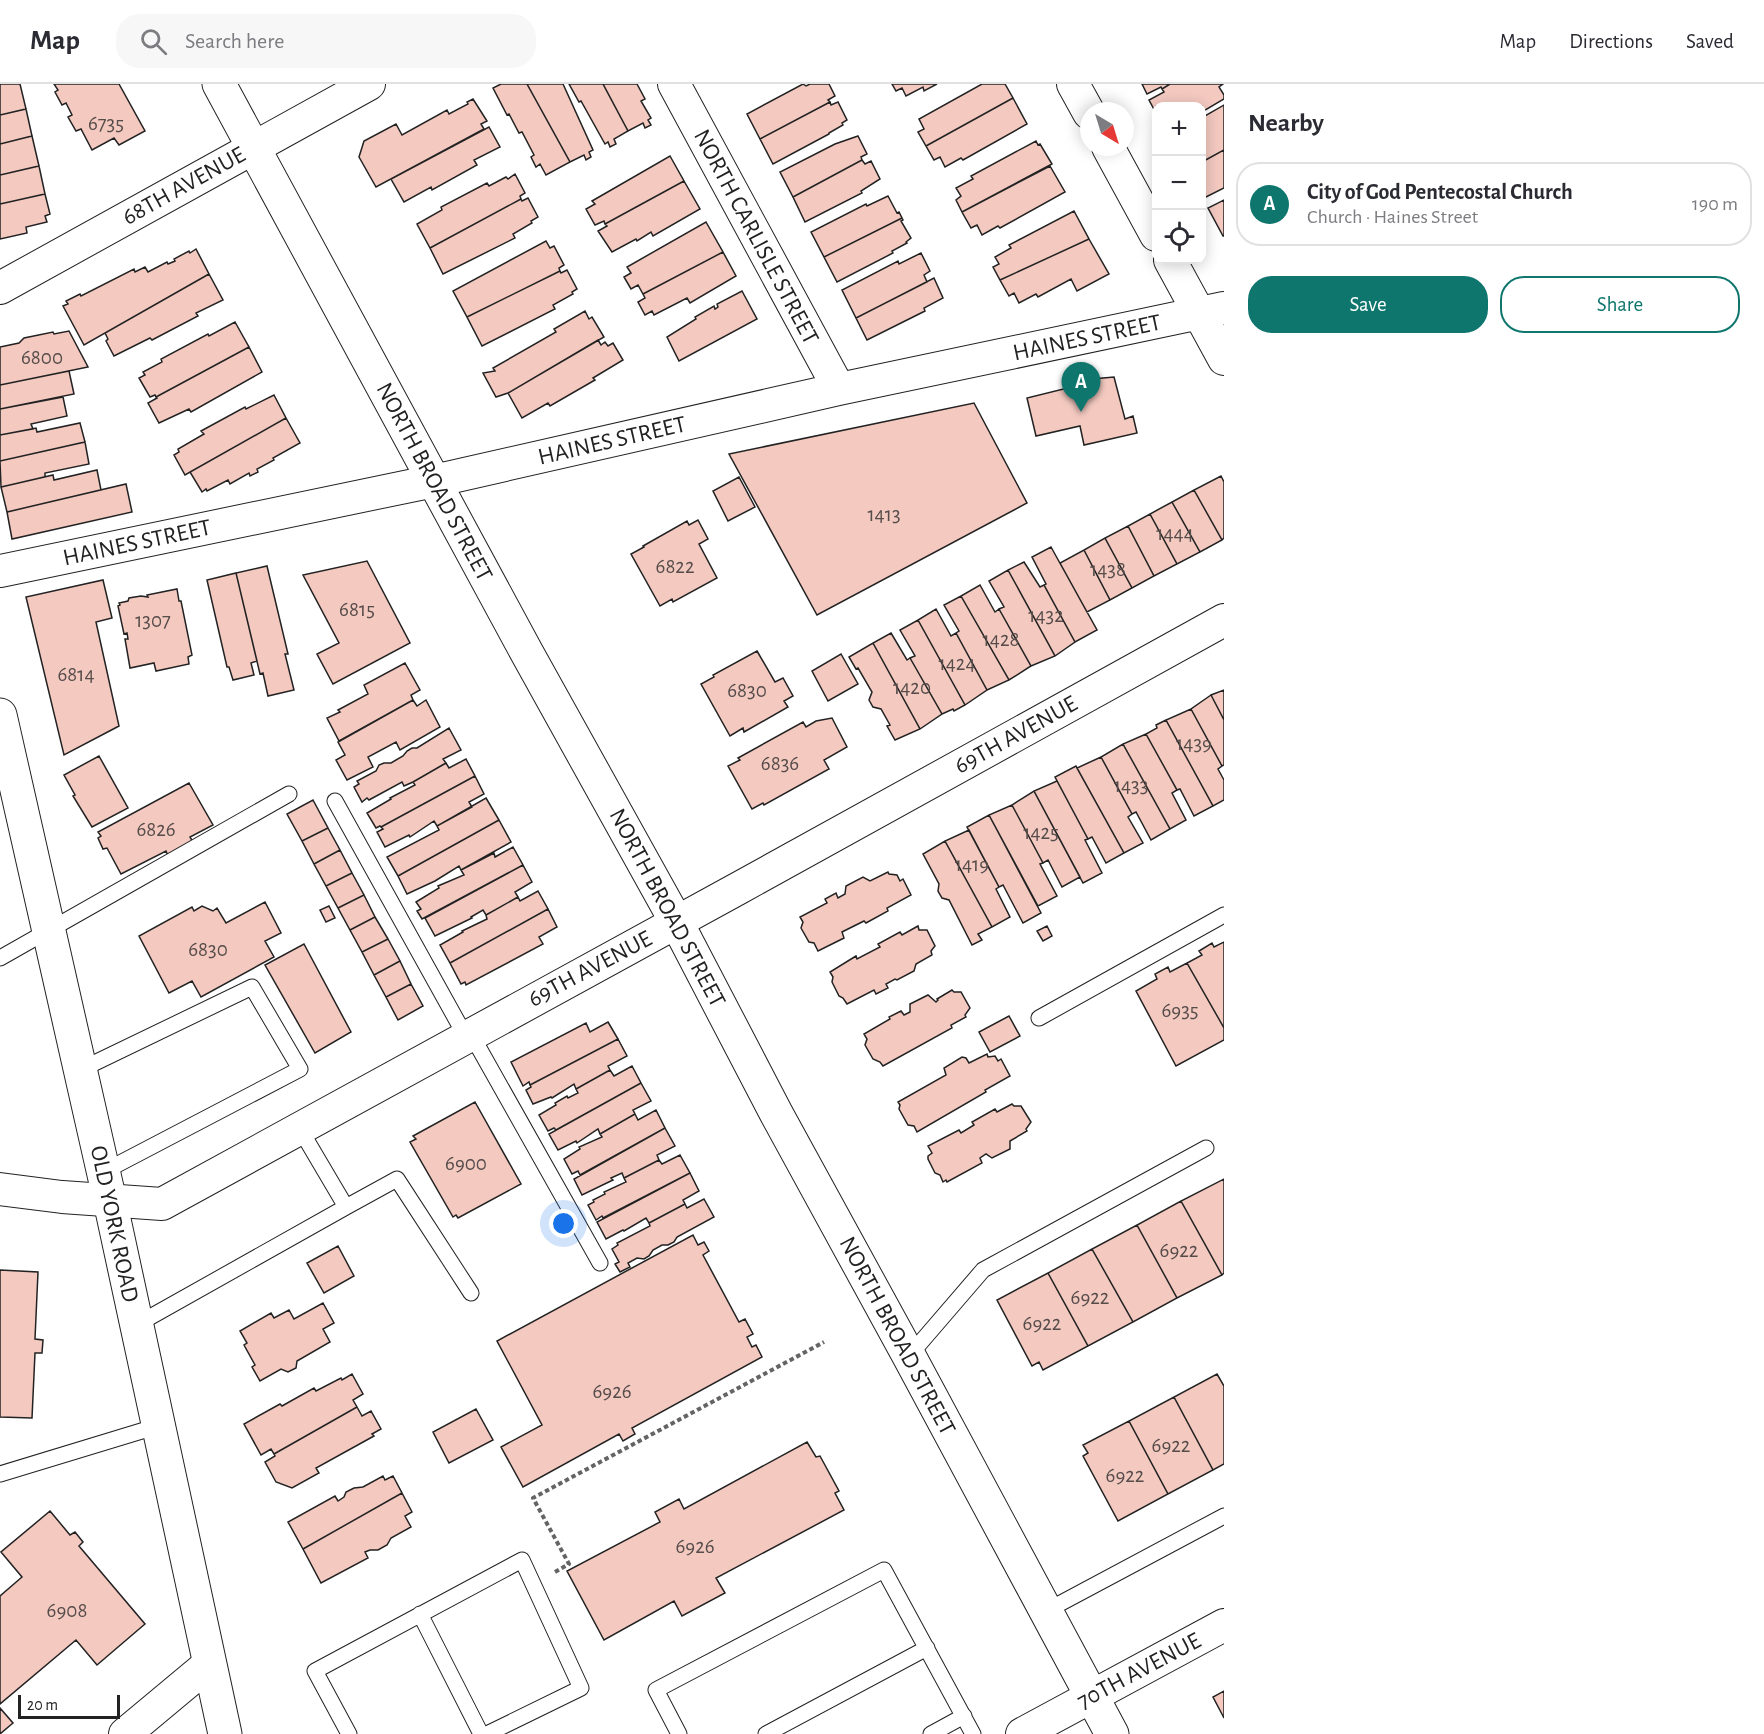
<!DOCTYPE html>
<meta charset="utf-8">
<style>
:root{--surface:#fff;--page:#f7f7f7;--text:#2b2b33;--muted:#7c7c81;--line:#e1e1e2;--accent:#0f766e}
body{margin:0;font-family:"Alegreya Sans",sans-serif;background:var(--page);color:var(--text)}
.controls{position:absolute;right:18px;top:18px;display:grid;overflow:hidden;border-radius:12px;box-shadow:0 3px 15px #0003}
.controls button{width:54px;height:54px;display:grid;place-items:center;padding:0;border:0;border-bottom:2px solid var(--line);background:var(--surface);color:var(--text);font:30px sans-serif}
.compass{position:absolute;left:1080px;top:18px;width:54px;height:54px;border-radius:50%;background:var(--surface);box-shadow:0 3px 15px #0003;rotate:142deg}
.scale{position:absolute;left:18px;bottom:15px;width:102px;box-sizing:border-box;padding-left:6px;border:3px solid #222;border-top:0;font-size:16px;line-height:21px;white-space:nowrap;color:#222;-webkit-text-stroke:4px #fff;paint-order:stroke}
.you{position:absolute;left:564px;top:1140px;width:21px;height:21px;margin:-15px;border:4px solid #fff;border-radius:50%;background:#1a73e8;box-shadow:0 0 0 9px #1a73e833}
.badge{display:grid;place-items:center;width:39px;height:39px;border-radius:50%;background:var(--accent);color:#fff;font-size:20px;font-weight:700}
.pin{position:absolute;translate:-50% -50px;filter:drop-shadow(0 2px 3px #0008)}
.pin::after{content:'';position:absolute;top:32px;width:21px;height:18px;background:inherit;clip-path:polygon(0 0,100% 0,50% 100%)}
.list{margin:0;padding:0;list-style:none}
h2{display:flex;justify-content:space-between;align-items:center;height:78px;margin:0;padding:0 24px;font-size:26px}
h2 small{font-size:20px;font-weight:400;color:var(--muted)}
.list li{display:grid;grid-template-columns:39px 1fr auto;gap:18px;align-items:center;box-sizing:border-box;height:84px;margin:0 12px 12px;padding:0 12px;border:2px solid var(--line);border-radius:24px}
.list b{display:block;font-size:22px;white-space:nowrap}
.list p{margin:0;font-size:20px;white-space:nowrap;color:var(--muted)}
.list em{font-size:20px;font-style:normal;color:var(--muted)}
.actions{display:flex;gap:12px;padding:18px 24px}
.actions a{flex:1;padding:14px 0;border:2px solid var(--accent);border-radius:24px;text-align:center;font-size:21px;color:var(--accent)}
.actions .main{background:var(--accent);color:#fff}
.icon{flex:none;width:33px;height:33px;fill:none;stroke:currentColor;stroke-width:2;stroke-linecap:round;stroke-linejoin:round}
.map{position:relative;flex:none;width:1224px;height:1650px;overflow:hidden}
header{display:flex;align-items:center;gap:36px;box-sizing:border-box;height:84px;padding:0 30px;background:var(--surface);border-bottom:2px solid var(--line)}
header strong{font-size:28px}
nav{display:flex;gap:33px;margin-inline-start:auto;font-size:21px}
.search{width:420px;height:54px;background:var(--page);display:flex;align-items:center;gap:15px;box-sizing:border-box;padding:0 21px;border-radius:24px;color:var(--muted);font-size:22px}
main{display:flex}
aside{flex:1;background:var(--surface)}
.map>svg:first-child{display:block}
.building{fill:#f3c9c0;stroke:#222;stroke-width:1.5}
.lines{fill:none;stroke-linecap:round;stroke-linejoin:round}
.lane-casing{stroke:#222;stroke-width:17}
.street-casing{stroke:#222;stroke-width:34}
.primary-casing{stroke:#222;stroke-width:35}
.path{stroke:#646464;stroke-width:4;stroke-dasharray:4.5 3;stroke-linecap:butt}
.lane{stroke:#fff;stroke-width:15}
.street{stroke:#fff;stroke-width:32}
.primary{stroke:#fff;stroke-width:33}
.labels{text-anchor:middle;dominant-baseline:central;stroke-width:4.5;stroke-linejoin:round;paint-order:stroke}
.number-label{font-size:21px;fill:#564c4a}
.street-label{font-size:24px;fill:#222;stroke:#fff}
</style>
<header>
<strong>Map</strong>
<div class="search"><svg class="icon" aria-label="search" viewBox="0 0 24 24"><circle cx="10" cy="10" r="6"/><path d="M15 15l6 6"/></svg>Search here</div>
<nav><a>Map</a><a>Directions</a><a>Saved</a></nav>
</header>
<main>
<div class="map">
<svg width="1224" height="1650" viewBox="0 0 1224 1650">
<rect width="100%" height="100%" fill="#fff"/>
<path class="building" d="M0,0H20L26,25L0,31Z
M54,0H119L145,47L119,61L114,54L92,66L81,45L76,47L68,33L72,31L66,19L62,21L55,8L58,6Z
M501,0H527L570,78L546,91L540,80L536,83L531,73L534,71L522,48L519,49L509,30L507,31L493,4Z
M527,0H563L593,66L589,68L591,73L586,76L584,71L570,78Z
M569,0H603L628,47L614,55L616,60L610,63L608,58L605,60L581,17L579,18Z
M603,0H637L645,15L641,17L651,34L648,36L651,41L645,44L643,39L628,47Z
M803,0L806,2L810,0H829L835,12L828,16L830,18L760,55L747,30Z
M892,0H937L924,7L923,3L906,12L902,4L896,7Z
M982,0H1005L1013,14L926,62L918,48L924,45L919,35Z
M1142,0H1170L1162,5L1161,3L1147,10Z
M1170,0H1223L1219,3L1224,11V15L1202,28V22H1156V29L1149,16L1164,8L1162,5Z
M1013,14L1027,40L963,76L961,74L945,83L940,73L934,76L926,62Z
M473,15L487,37L481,40L484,45L376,103L359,73L364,57L396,40L402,51L447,26L449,30L468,20L467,18Z
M830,18L831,21L838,18L847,36L842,39L843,41L829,49V50L773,80L760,55Z
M1224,21V66L1202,78V39L1205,37L1203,33Z
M26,25L32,52L0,60V31Z
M489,43L500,63L474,76L477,81L432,106L431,103L404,118L391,95Z
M32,52L39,82L0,91V60Z
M858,52L867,70L861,73L862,76L793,113L780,88L835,60Z
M1036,57L1038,61L1040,60L1052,80L962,128L956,116L961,112L956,104L973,95L971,92Z
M1224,66V104L1204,114L1202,111V78Z
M670,72L684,97L605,140L604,137L595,141L586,125L595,120L592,117Z
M862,76L865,80L871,77L880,95L861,107L862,109L805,138L793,113Z
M39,82L45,110L0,120V91Z
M1050,82L1065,108L1000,144L998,142L982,151L977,141L971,144L962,128Z
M515,90L525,109L520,112L521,115L430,164L417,140L442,126L441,123L487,99L489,102L506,93L508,95Z
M684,97L700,125L653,152L651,148L637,157L636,155L612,168L598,147L607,142L605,140Z
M45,110L50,130L45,132L47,138L26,143L27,149L0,155V120Z
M888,112L897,129L899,128L902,134L824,173L811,148L866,120L867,122Z
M528,114L538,133L531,137L532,139L513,150L515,154L443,190L430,164L521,115L522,117Z
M1224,116V152H1223L1208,124Z
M1074,127L1089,155L1000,196L993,183L999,180L995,173L1011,164L1009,161Z
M902,134L903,136L901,137L911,154L906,158L907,159L892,167L893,169L837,198L824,173Z
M706,138L723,168L643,210L638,201L631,205L624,193L631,189L627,183Z
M1089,155L1109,190L1077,207L1071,195L1038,213L1036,210L1019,219L1014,209L1009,212L1000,196Z
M546,157L550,164L554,162L564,181L559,184L560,187L467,233L453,207Z
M196,165L209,190L84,261L63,222L68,220L66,217L80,210L81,212L134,185L135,188L145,183L148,188L167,178L168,180L175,177L174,175L189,167L190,169Z
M723,168L736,192L690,219L687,214L654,231L652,227L645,231L638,218L645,214L643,210Z
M921,169L930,187L924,191L927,198L856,234L842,206L898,177L899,180Z
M567,186L577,205L572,208L573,210L553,221L555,225L482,262L467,233L560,187L561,189Z
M209,190L223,216L196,229L198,232L152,256L150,254L114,272L106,257L108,255L105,249Z
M934,194L943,214L924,224L925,227L867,256L856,234Z
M742,207L757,235L679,277L667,253L696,235L695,233L714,222L715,225L718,223L717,220Z
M585,227L589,235L592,233L604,253L508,309L496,313L483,289L495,287L493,284L556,248L554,245Z
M235,238L249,263L156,313L155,311L150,313L139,294L145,291L143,288L162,278L161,275L208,250L209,252Z
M69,247L88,283L0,301V263L19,259L24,254L53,248L54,250Z
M598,256L601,261L605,258L608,262L613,259L623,276L593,294L595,296L550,322L548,319L522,334L508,309Z
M249,263L262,288L191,328L189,325L159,339L148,319L157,314L156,313Z
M69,287L74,310L0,325V301Z
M1114,293L1125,335L1133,332L1137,349L1084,361L1080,342L1036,352L1027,314L1092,298V295Z
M274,311L286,334L185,391L174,371L179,368L178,365L204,350L201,347L245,323L246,325Z
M63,313L67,332L31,340L33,345L0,351V325Z
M974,319L1027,419L817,531L729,370Z
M286,334L300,359L273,374L274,376L257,385L258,388L250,392L249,389L230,400L228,396L207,407L206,405L202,408L190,388Z
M80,339L85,358L0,377V351L36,344L37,348Z
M85,358L89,380L45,389V393L1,403L0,377Z
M97,386L101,406L7,428L1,403L53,391L54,396Z
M1221,392L1224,398V454L1222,456L1194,406Z
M739,393L755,423L728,437L713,407Z
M126,400L132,428L12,455L7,428Z
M1194,406L1222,456L1200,468L1172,418Z
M1172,418L1200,468L1177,480L1150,430Z
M1150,430L1177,480L1154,492L1128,442Z
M698,436L708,455L699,460L717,494L673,518L672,515L660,522L631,470L644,463L643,462L687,437L689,441Z
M1128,442L1154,492L1132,504L1105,454Z
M1105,454L1132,504L1110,516L1084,466Z
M1051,463L1097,546L1075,558L1044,501L1046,500L1032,473Z
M1084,466L1110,516L1087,528L1060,479Z
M367,477L410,559L333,600L317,570L339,559L303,491Z
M1024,478L1040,503L1044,501L1075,558L1055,572L1008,486Z
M267,482L288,570H285L294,606L268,612L263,589L260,590L236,489Z
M1008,486L1055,572L1031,582L999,525L1004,523L989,497Z
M236,489L257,577L251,579L254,591L233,596L229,583H227L207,496Z
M103,496L112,534L96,538L119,642L64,671L26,513Z
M980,501L995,528L999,525L1031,582L1009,596L961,512Z
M177,505L179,517H181L192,571L188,573L189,580L156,587L154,579L130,584L125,555H128L127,549L124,550L118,522L120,521L119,519L128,517L129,514L141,512L148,513L147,511Z
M961,512L1009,596L987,606L956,549L959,547L944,521Z
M936,525L951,552L956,549L987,606L965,621L918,536Z
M918,536L965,621L954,627L953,625L942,630L910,574L915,572L900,546Z
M891,549L907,576L910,574L942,630L920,645L873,559Z
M873,559L920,645L895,656L887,642L890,641L881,625L873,623L869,616L872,608L858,584L856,585L849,573Z
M757,567L775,598L783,594L793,612L784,617L788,623L744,648L743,644L730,652L701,600L714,593L713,591Z
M841,570L858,600L828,617L812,587Z
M405,579L420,606L411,611L413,616L339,657L327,634L340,628L338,626L368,610L364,601Z
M1224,606V636L1211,611Z
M1211,611L1224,636V681L1222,682L1191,625Z
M413,616L417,622L426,616L440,643L400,666L396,658L368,673L373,683L347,696L336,676L345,671L338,658Z
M1191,625L1222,682L1218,685L1224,696V716L1213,722L1166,636Z
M832,634L847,663L824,676L829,685L764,721L763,719L752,725L728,682L740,676L738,674L803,638L806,643L816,637Z
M1166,636L1213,722L1194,732L1180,705L1177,706L1146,650L1157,644L1156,641Z
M449,644L461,666L443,675L446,679L413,698L404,702L402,698L369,716L367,714L362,718L354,703L359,700L357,697L376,687L379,681L384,679H391L403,672L407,667L412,664H417Z
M1146,650L1177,706L1172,709L1186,736L1170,745L1123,660Z
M1123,660L1170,745L1151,756L1136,728L1132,730L1101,673Z
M99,672L128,724L92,743L73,712L75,711L64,691Z
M1101,673L1132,730L1128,733L1143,759L1124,769L1077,684Z
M466,675L475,692L381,743L380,742L376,744L367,729L391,715L390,714L415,701L413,698L446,679L449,684Z
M1076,682L1124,769L1106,779L1092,753L1088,755L1055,693Z
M475,692L484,710L469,718L472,723L437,742L434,737L410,753L409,751L385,763L377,748L383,745L381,743Z
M1057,697L1088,755L1085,756L1102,789L1083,799L1034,707Z
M189,699L213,741L190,753L193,758L168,772L166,767L121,790L107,764L103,765L98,754L101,752L98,748Z
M1034,707L1080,793L1062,803L1048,776L1043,779L1012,721Z
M486,714L499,736L398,792L387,773L439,746L437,742Z
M313,716L328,744L302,757L287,730Z
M1012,721L1043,779L1040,780L1057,812L1038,822L989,731Z
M989,731L1041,829L1023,839L1003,801L999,803L967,743Z
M499,736L511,758L461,786L459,782L435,797L407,810L398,792Z
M328,744L340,766L314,780L302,757Z
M969,746L999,803L996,805L1010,833L992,843L945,757Z
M945,757L992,843L978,850L982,856L972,861L949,816L942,814L938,807L939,800L923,770Z
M513,763L523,781L422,835L417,827L421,825L416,818L439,804L438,802L464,791L461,786L494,769L495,773Z
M340,766L352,789L326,802L314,780Z
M523,781L532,798L515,808L518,813L486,831L483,826L471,833L472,834L435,852L425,834Z
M888,788L889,790L897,791L900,797L903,795L911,811L887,824L888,827L866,839L864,837L842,848L844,854L818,867L814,859L809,858L801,844L803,838L800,833L827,819L825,815L836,809L838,814L845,810L846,802L863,793L870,797Z
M352,789L364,811L338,824L326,802Z
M538,807L548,825L450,879L440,861L463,848L462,847L487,835L486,831L518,813L520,817Z
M364,811L375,833L350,846L338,824Z
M265,818L281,849L265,857L274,873L201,913L192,897L169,909L139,852L192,823L194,827L202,822L213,827L217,824L226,839Z
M329,822L335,834L326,838L320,826Z
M548,825L557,843L539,853L543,860L466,901L465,898L461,900L450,879Z
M375,833L388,855L362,868L350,846Z
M918,842L919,846H927L935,862L931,867L932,871L916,880L914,887L897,896L895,895L886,900L888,904L876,910L874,906L847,920L843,914L839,912L832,898L833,893L830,888L856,872L857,875L880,863L878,860L900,848L902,851Z
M1047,842L1052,852L1043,857L1037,847Z
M388,855L400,877L374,891L362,868Z
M1224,858V944L1187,879L1202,871L1199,867L1212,859L1214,863Z
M304,860L351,948L315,969L265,881Z
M400,877L411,900L386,913L374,891Z
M1187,879L1224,944V956L1176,982L1136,907L1157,895L1155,890L1168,883L1170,888Z
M411,900L423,922L398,936L386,913Z
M952,906L954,908H961L970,924L965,931L966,933L951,941L952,944L883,982L880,978L873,975L865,961L867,955L864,950L890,935L889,933L901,927L904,931L910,928V920L928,911L936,918L938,916L937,915Z
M1009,932L1020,952L990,968L979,948Z
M608,938L618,955L530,1001L529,998L523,1002L511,978L586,939L590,948Z
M618,955L627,972L608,982L610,986L576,1005L574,1000L552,1014L551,1013L533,1020L526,1006L531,1003L530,1001Z
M987,970L988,973L995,972L998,977L1001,975L1010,992L985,1006L986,1008L917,1048L914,1042L908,1041L899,1025L900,1021L898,1018L946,991L944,984L962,973L966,974L969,979Z
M632,982L641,999L556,1046L554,1044L548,1047L539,1031L556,1021L555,1019L567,1012L568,1014L578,1009L576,1005L610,986L614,992Z
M641,999L651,1017L633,1026L635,1030L600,1050L598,1045L577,1059L576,1057L558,1066L549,1050Z
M475,1018L521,1100L458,1134L456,1131L453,1133L410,1058L416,1055L413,1052Z
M1012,1020L1014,1022H1021L1031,1038L1026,1045L1027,1047L1010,1057V1065L992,1074L986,1070L980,1074L982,1079L947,1098L946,1096L943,1098L940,1091L935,1089L928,1075V1072L932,1069L928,1062L959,1046L961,1049L974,1041L972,1038L995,1025L997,1028Z
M656,1026L665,1044L580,1091L578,1087L572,1090L564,1075L580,1065L579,1063L602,1053L600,1050L635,1030L638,1036Z
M665,1044L675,1062L657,1071L659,1076L624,1094L622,1089L611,1094L613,1096L582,1111L574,1095Z
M680,1071L690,1089L603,1134L602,1132L596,1136L588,1121L594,1118L593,1116L605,1110L604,1108L626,1098L624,1094L659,1076L662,1080Z
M690,1089L699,1107L683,1116L685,1120L649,1139L646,1134L624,1147L623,1146L606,1155L597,1138Z
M1224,1095V1189L1222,1191L1181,1117Z
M704,1115L714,1133L677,1153L674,1158L668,1161H662L653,1166L649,1172L644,1175L637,1174L628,1179L630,1183L620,1188L615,1180L619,1178L612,1165L618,1161L617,1159L650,1142L649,1139L685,1120L687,1124Z
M1181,1117L1222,1191L1177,1214L1137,1141Z
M1137,1141L1177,1214L1133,1238L1092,1165Z
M693,1151L698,1161L704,1158L709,1167L703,1171L739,1238L745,1235L753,1250L747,1253L752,1263L756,1261L762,1273L632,1344L635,1350L623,1357L619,1350L523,1403L501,1363L542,1341L497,1257Z
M338,1162L354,1192L324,1209L307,1179Z
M1092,1165L1133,1238L1088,1262L1048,1189Z
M0,1186L38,1188L35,1255L43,1256L42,1269H35L32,1334L0,1333Z
M1048,1189L1088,1262L1043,1286L1039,1278L1032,1282L997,1216Z
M323,1219L334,1239L323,1245L330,1258L297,1277L296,1284L288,1288L281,1285L260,1297L252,1283L255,1281L244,1261L247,1259L240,1247L271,1229L274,1234L289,1226L294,1235Z
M352,1290L363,1310L353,1316L357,1323L274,1370L271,1365L261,1371L244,1340L280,1320L282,1322L314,1304L316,1307L341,1294L342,1296Z
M1217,1290L1224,1302V1380L1213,1386L1174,1313Z
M1174,1313L1213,1386L1168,1410L1129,1337Z
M357,1323L362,1332L371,1327L381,1345L372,1350L374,1352L316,1384L319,1389L292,1404L276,1398L265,1378L275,1372L274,1370Z
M476,1325L493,1356L449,1379L433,1348Z
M1129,1337L1168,1410L1118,1437L1083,1372L1088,1369L1083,1361Z
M807,1358L816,1373L820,1372L839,1407L835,1409L844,1426L716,1494L725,1509L682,1532L674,1517L604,1556L567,1487L660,1438L655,1428L679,1415L684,1425Z
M383,1392L385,1396L393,1392L402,1409L303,1465L288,1438L335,1412L338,1417L344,1413L346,1408L354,1404L363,1403Z
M402,1409L412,1428L405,1432L411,1443L391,1454L387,1461L378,1466H370L365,1468L368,1474L321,1499L303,1465Z
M50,1427L70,1451L75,1448L83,1458L79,1462L145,1540L97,1581L76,1556L0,1620V1512L22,1493L1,1468Z
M1224,1607V1634L1213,1613Z
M0,1624L13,1639L0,1650Z"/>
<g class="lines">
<g class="lane-casing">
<path id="lane" d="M335,717L466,953
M0,874L289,710
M1039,934L1224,831
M471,950L600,1179
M80,986L252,903L300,985L103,1088
M346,1123L397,1095L471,1209
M136,1241L346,1123L300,1045
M909,1272L983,1186L1206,1064
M0,1390L158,1342
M1046,1527L1224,1432
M420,1530L481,1650
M349,1650L315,1587L522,1476L581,1604L487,1650
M679,1650L656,1606L884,1486L973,1650
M766,1650L927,1564
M931,1650L964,1632"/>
</g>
<g class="street-casing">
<path id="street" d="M674,0L839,305
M1073,0L1089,29
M1108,63L1156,151
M1170,176L1224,275
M0,204L369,0
M0,487L434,397L839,305L1224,224
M0,1105L62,1113L162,1120L739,804L1224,536
M125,1650L209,1580
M1022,1650L1224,1541"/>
</g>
<g class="primary-casing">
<path id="primary" d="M219,0L527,569L677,839L776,1029L909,1272L1112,1650
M0,631L110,1117L225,1650"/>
</g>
<path class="path" d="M555,1488L569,1480L533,1414L824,1258"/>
<use href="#lane" class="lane"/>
<use href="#street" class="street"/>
<use href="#primary" class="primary"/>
</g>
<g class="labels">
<g class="number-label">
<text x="106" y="39">6735</text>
<text x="42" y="273">6800</text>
<text x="884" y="430">1413</text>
<text x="1175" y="449">1444</text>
<text x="675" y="482">6822</text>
<text x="1108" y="485">1438</text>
<text x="357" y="525">6815</text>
<text x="1046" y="531">1432</text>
<text x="153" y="536">1307</text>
<text x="1001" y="555">1428</text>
<text x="957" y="579">1424</text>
<text x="76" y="590">6814</text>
<text x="912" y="603">1420</text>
<text x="747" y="606">6830</text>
<text x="1194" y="659">1439</text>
<text x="780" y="679">6836</text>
<text x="1131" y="701">1433</text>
<text x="156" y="745">6826</text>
<text x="1041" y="748">1425</text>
<text x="972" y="780">1419</text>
<text x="208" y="865">6830</text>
<text x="1180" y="926">6935</text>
<text x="466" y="1079">6900</text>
<text x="1179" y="1166">6922</text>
<text x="1090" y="1213">6922</text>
<text x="1042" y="1239">6922</text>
<text x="612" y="1307">6926</text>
<text x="1171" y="1361">6922</text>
<text x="1125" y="1391">6922</text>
<text x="695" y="1462">6926</text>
<text x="67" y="1526">6908</text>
</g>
<g class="street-label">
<text transform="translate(184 102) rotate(-29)">68TH AVENUE</text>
<text transform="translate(756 153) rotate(62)">NORTH CARLISLE STREET</text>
<text transform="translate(1087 254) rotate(-12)">HAINES STREET</text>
<text transform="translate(612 357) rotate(-13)">HAINES STREET</text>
<text transform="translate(434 398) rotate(62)">NORTH BROAD STREET</text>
<text transform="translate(137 459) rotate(-12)">HAINES STREET</text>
<text transform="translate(1016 651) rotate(-29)">69TH AVENUE</text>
<text transform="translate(667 824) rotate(62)">NORTH BROAD STREET</text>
<text transform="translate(590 885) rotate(-28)">69TH AVENUE</text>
<text transform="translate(114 1140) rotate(78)">OLD YORK ROAD</text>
<text transform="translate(897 1252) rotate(62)">NORTH BROAD STREET</text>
<text transform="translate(1139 1587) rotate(-28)">70TH AVENUE</text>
</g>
</g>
</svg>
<div class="controls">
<button>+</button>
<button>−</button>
<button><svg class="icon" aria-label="locate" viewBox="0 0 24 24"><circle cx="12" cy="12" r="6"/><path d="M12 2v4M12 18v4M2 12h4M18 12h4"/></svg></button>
</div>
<svg class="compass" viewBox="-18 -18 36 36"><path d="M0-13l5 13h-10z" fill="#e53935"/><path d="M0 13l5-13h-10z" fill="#7c7c81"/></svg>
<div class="scale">20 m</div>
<div class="you"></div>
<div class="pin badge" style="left:1081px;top:328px">A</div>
</div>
<aside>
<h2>Nearby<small></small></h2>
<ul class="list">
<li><span class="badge">A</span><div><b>City of God Pentecostal Church</b><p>Church · Haines Street</p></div><em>190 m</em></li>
</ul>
<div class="actions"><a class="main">Save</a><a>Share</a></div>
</aside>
</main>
